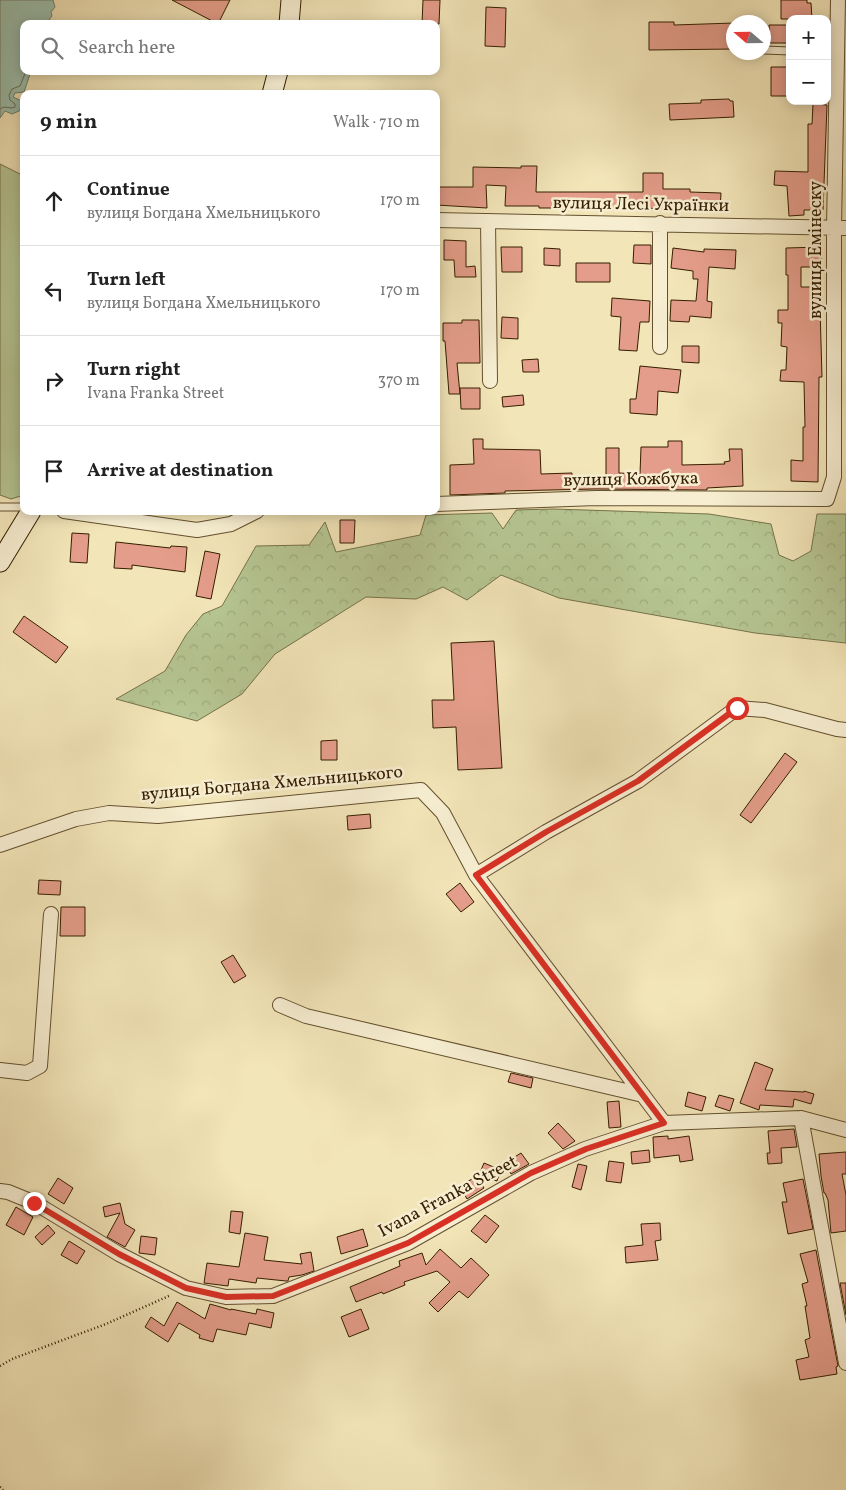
<!DOCTYPE html>
<meta charset="utf-8">
<style>
:root{--surface:#fff;--page:#f2f2f2;--text:#222;--muted:#767676;--line:#e0e0e0}
body{margin:0;font-family:Vollkorn,serif;background:var(--page);color:var(--text)}
.controls{position:absolute;right:15px;top:15px;display:grid;overflow:hidden;border-radius:10px;box-shadow:0 2px 12px #0003}
.controls button{width:45px;height:45px;display:grid;place-items:center;padding:0;border:0;border-bottom:1px solid var(--line);background:var(--surface);color:var(--text);font:25px sans-serif}
.compass{position:absolute;left:726px;top:15px;width:45px;height:45px;border-radius:50%;background:var(--surface);box-shadow:0 2px 12px #0003;rotate:290deg}
.stop{position:absolute;width:15px;height:15px;margin:-11px;border:4px solid #d93025;border-radius:50%;background:#fff}
.stop.end{background:#d93025;border-color:#fff;box-shadow:0 1px 5px #0008}
.list{margin:0;padding:0;list-style:none}
h2{display:flex;justify-content:space-between;align-items:center;height:65px;margin:0;padding:0 20px;font-size:21px}
h2 small{font-size:16px;font-weight:400;color:var(--muted)}
.list li{display:grid;grid-template-columns:32px 1fr auto;gap:15px;align-items:center;box-sizing:border-box;height:90px;padding:0 20px;border-top:1px solid var(--line)}
.list b{display:block;font-size:19px;white-space:nowrap}
.list p{margin:0;font-size:16px;white-space:nowrap;color:var(--muted)}
.list em{font-size:16px;font-style:normal;color:var(--muted)}
.icon{flex:none;width:28px;height:28px;fill:none;stroke:currentColor;stroke-width:2;stroke-linecap:round;stroke-linejoin:round}
.map{position:relative;flex:none;width:846px;height:1490px;overflow:hidden}
.search{position:absolute;background:var(--surface);box-shadow:0 2px 12px #0003;left:20px;top:20px;width:420px;height:55px;display:flex;align-items:center;gap:12px;box-sizing:border-box;padding:0 18px;border-radius:10px;color:var(--muted);font-size:19px}
.panel{position:absolute;background:var(--surface);box-shadow:0 2px 12px #0003;left:20px;top:90px;width:420px;height:425px;border-radius:10px}
.map>svg:first-child{display:block}
.green{fill:#b6c693;stroke:#76724a}
.forest{fill:url(#forest-crowns);stroke:#76724a}
.water{fill:#9bbfad;stroke:#727f68}
.lines{fill:none;stroke-linecap:round;stroke-linejoin:round}
.shore{stroke:#686e56;stroke-width:1}
.building{fill:#e49d8a;stroke:#351e00}
.lane-casing{stroke:#64502e;stroke-width:9}
.street-casing{stroke:#64502e;stroke-width:16}
.secondary-casing{stroke:#351e00;stroke-width:21}
.path{stroke:#351e00;stroke-width:2.5;stroke-dasharray:1 2.5;stroke-linecap:butt}
.lane{stroke:#f7eed1;stroke-width:7}
.street{stroke:#f7eed1;stroke-width:14}
.secondary{stroke:#f7eed1;stroke-width:19}
.route{stroke:#d93025;stroke-width:6}
.labels{text-anchor:middle;dominant-baseline:central;stroke-width:5;stroke-linejoin:round;paint-order:stroke}
.street-label{font-size:18px;fill:#351e00;stroke:#f7eed1}
</style>
<div class="map">
<svg width="846" height="1490" viewBox="0 0 846 1490">
<defs>
<pattern id="forest-crowns" width="20" height="18" patternUnits="userSpaceOnUse" patternTransform="scale(1.25)"><rect width="20" height="18" fill="#b6c693"/><path d="M2 6a3 3 0 1 1 6 0M12 15a3 3 0 1 1 6 0" fill="none" stroke="#9daa7d"/></pattern>
</defs>
<rect width="100%" height="100%" fill="#f2e5b8"/>
<filter id="stains"><feTurbulence type="fractalNoise" baseFrequency=".004" numOctaves="4"/><feColorMatrix values="0 0 0 0 .2 0 0 0 0 .09 0 0 0 0 .02 0 0 0 .5 -.17"/></filter>
<radialGradient id="worn" r=".72"><stop offset=".6" stop-color="#630" stop-opacity="0"/><stop offset="1" stop-color="#630" stop-opacity=".3"/></radialGradient>
<path class="green" d="M0,164L24,176V495L11,499L0,495Z"/>
<path class="forest" d="M553,509L709,514L771,524L779,555L793,561L811,551L817,514H846V643L755,633L559,598L501,575L467,600L443,587L416,599L366,597L275,654L242,694L197,721L116,699L165,671L186,635L203,614L222,606L256,546L309,545L325,522L336,552L420,535L426,515L492,513L503,529L516,510Z"/>
<path class="water" d="M0,0H53L55,7L51,12L52,16L48,21V24H24V71H31L24,92L15,93L13,97L24,102L19,111L12,114L5,111L0,118Z"/>
<g class="lines">
<path class="shore" d="M0,109L4,107L12,108L15,107V104L10,100L9,95L12,89L20,86L26,71"/>
</g>
<path class="building" d="M172,0H230L218,24Z
M423,0H440L439,24H422Z
M781,0H807V3H811L812,19H781Z
M486,7L506,8L505,47L485,46Z
M649,22H674V25L734,23V49L649,50Z
M769,25H790V43H770Z
M771,67H790V96H771Z
M729,99L730,101H733L734,117L670,120L669,104L701,103V100Z
M813,104L827,105L823,210H804V215L789,216L787,186L774,185L775,171L808,172V124H812Z
M521,166H537L536,192H643V173H663V189H690V192L721,193L720,211L643,208H539V206H505L506,186L486,185L487,208L436,205V187H473V167L521,168Z
M444,240L466,241V267L475,266L476,277H455L454,260H444Z
M634,245H651V264L633,263Z
M501,247H522V272H502Z
M821,247L822,267H801V287H822V308H820L822,377H819L818,482L791,481V460L803,461V427H805L804,382L780,381L781,370H786L787,347L781,346L782,323H778V310H788V275H786V248Z
M544,248L560,249V266L544,265Z
M673,248L704,252V249L736,250L735,269L709,267L707,301L712,302L711,318L690,316L689,322L670,321L671,300L696,301L698,279H693V271L671,268Z
M576,263H610V282H576Z
M612,298L650,301L649,322H640L637,351L619,350L621,317L611,316Z
M502,317L518,318V339L501,338Z
M462,320H479L480,363H457L460,394H449L445,341H443V323H462Z
M682,346H699V363L682,362Z
M538,359L539,372H523L522,360Z
M640,366L681,370L678,393L658,391L657,415L630,413V399H636Z
M460,388H480V409H461Z
M523,395L524,405L503,407L502,397Z
M473,439H483V449L540,450L541,474L572,473V477L606,476V448H619V473L640,474L641,447H668V441H682V465L725,464L724,462L730,461L729,449H742L743,486L707,488V490L596,489L505,491V493L450,495V465L474,464Z
M340,520H355L354,543H340Z
M72,533L89,534L87,563L70,562Z
M116,542L170,548L171,546L187,547L185,572L132,565V569L114,568Z
M205,551L220,554L211,599L196,596Z
M24,616L68,647L56,663L13,632Z
M494,641L502,768L458,770L456,727L433,728L432,700H454L451,643Z
M337,740V760H321V741Z
M785,753L797,762L751,823L740,815Z
M370,814L371,828L348,830L347,816Z
M39,880L61,881L60,895L38,894Z
M460,883L474,902L461,912L446,894Z
M61,907H85V936H60Z
M233,955L246,976L234,983L221,962Z
M755,1062L773,1069L765,1090L804,1092V1091L814,1094L811,1104L794,1099L793,1107L760,1105L759,1110L740,1103Z
M511,1073L533,1078L531,1088L508,1082Z
M688,1092L706,1097L702,1111L685,1106Z
M719,1095L734,1099L730,1111L715,1106Z
M619,1101L621,1127L609,1128L607,1102Z
M558,1123L575,1141L563,1149L548,1133Z
M794,1129L797,1147L781,1148L782,1163L768,1164L767,1153H770L768,1131Z
M668,1136V1139L689,1136L693,1160L680,1162L679,1155L654,1158L653,1137Z
M649,1150L650,1162L632,1164L631,1152Z
M846,1152V1174H842L846,1195V1231L831,1233L828,1200L825,1193H824L821,1176L819,1154Z
M521,1153L529,1164L511,1174L505,1163Z
M609,1161L624,1163L621,1183L606,1181Z
M484,1163L501,1170L497,1181L479,1175Z
M578,1164L587,1166L581,1190L572,1187Z
M477,1176L484,1188L467,1199L460,1186Z
M58,1178L73,1188L64,1204L48,1194Z
M803,1179L813,1229L788,1234L782,1202H787L783,1183Z
M120,1203L125,1224L135,1230L125,1247L107,1237L120,1213L105,1217L103,1207Z
M16,1207L33,1217L24,1235L6,1225Z
M231,1211L243,1212L240,1234L229,1232Z
M485,1215L499,1226L486,1243L471,1231Z
M660,1223L661,1240L655,1241L658,1260L626,1263L625,1247L643,1245L641,1224Z
M48,1225L55,1233L42,1245L35,1237Z
M363,1229L368,1246L341,1254L337,1237Z
M245,1233L268,1237L264,1260L302,1264L300,1254L311,1252L314,1271L302,1275L289,1277L288,1281H286L257,1278L256,1283L229,1279L228,1286L204,1283L207,1263L239,1267Z
M141,1236L157,1238L155,1255L139,1253Z
M69,1241L85,1251L77,1264L61,1255Z
M440,1249L461,1268L471,1258L489,1275L468,1298L459,1291L438,1312L429,1303L450,1282L437,1271L404,1282L405,1285L383,1294L382,1292L356,1302L350,1287L400,1266L399,1261L422,1253L426,1265Z
M816,1250L838,1366L836,1367L837,1374L800,1380L796,1360L809,1357L805,1340L810,1338L805,1306H807L802,1284L808,1282L800,1254Z
M840,1283H846V1315Z
M177,1302L205,1319L210,1304L231,1310V1309L256,1314L257,1309L274,1313L271,1328L249,1323L246,1335L217,1329L213,1342L199,1338L200,1335L179,1323L168,1342L145,1327L151,1317L164,1326Z
M361,1309L369,1329L349,1337L341,1317Z"/>
<g class="lines">
<g class="lane-casing">
<path id="lane" d="M764,50L790,51
M0,507H24"/>
</g>
<g class="street-casing">
<path id="street" d="M436,220L846,228
M488,221L490,381
M660,347V223
M436,504L596,498L827,499L834,477V228L838,0
M64,511L197,530L231,524L257,511
M0,845L76,819L109,813L158,816L421,790L443,813L476,875L664,1123
M476,875L546,832L638,781L737,708L765,710L837,729L846,730
M280,1005L306,1016L643,1095
M0,1070L27,1073L40,1066L51,914
M801,1118L846,1363
M0,1191L8,1192L35,1203L119,1254L186,1288L226,1297L273,1296L408,1243L531,1173L585,1149L664,1123L801,1118L846,1130"/>
</g>
<g class="secondary-casing">
<path id="secondary" d="M289,24L291,0
M272,94L278,71
M0,562L31,511"/>
</g>
<path class="path" d="M0,1366L12,1359L106,1324L171,1295
M0,1487L3,1490"/>
<use href="#lane" class="lane"/>
<use href="#street" class="street"/>
<use href="#secondary" class="secondary"/>
</g>
<g class="lines">
<path class="route" d="M34,1203L119,1254L186,1288L226,1297L273,1296L408,1243L531,1173L586,1149L664,1123L476,875L546,832L638,781L737,708"/>
</g>
<g class="labels">
<g class="street-label">
<text transform="translate(641 205) rotate(1)">вулиця Лесі Українки</text>
<text transform="translate(816 250) rotate(-90)">вулиця Емінеску</text>
<text transform="translate(631 480) rotate(-1)">вулиця Кожбука</text>
<text transform="translate(272 784) rotate(-5)">вулиця Богдана Хмельницького</text>
<text transform="translate(448 1197) rotate(-28)">Ivana Franka Street</text>
</g>
</g>
<rect width="100%" height="100%" filter="url(#stains)"/>
<rect width="100%" height="100%" fill="url(#worn)"/>
</svg>
<div class="controls">
<button>+</button>
<button>−</button>
</div>
<svg class="compass" viewBox="-18 -18 36 36"><path d="M0-13l5 13h-10z" fill="#e53935"/><path d="M0 13l5-13h-10z" fill="#767676"/></svg>
<div class="stop" style="left:737px;top:708px"></div>
<div class="stop end" style="left:34px;top:1203px"></div>
<div class="search"><svg class="icon" aria-label="search" viewBox="0 0 24 24"><circle cx="10" cy="10" r="6"/><path d="M15 15l6 6"/></svg>Search here</div>
<section class="panel">
<h2>9 min<small>Walk · 710 m</small></h2>
<ul class="list">
<li><svg class="icon" aria-label="ahead" viewBox="0 0 24 24"><path d="M12 20V5M6 11l6-6 6 6"/></svg><div><b>Continue</b><p>вулиця Богдана Хмельницького</p></div><em>170 m</em></li>
<li><svg class="icon" aria-label="left" viewBox="0 0 24 24"><path d="M17 20v-9H6M10 6l-5 5 5 5"/></svg><div><b>Turn left</b><p>вулиця Богдана Хмельницького</p></div><em>170 m</em></li>
<li><svg class="icon" aria-label="right" viewBox="0 0 24 24"><path d="M7 20v-9h11M14 6l5 5-5 5"/></svg><div><b>Turn right</b><p>Ivana Franka Street</p></div><em>370 m</em></li>
<li><svg class="icon" aria-label="arrive" viewBox="0 0 24 24"><path d="M6 21V4h12l-3 4 3 4H6"/></svg><div><b>Arrive at destination</b></div></li>
</ul>
</section>
</div>
